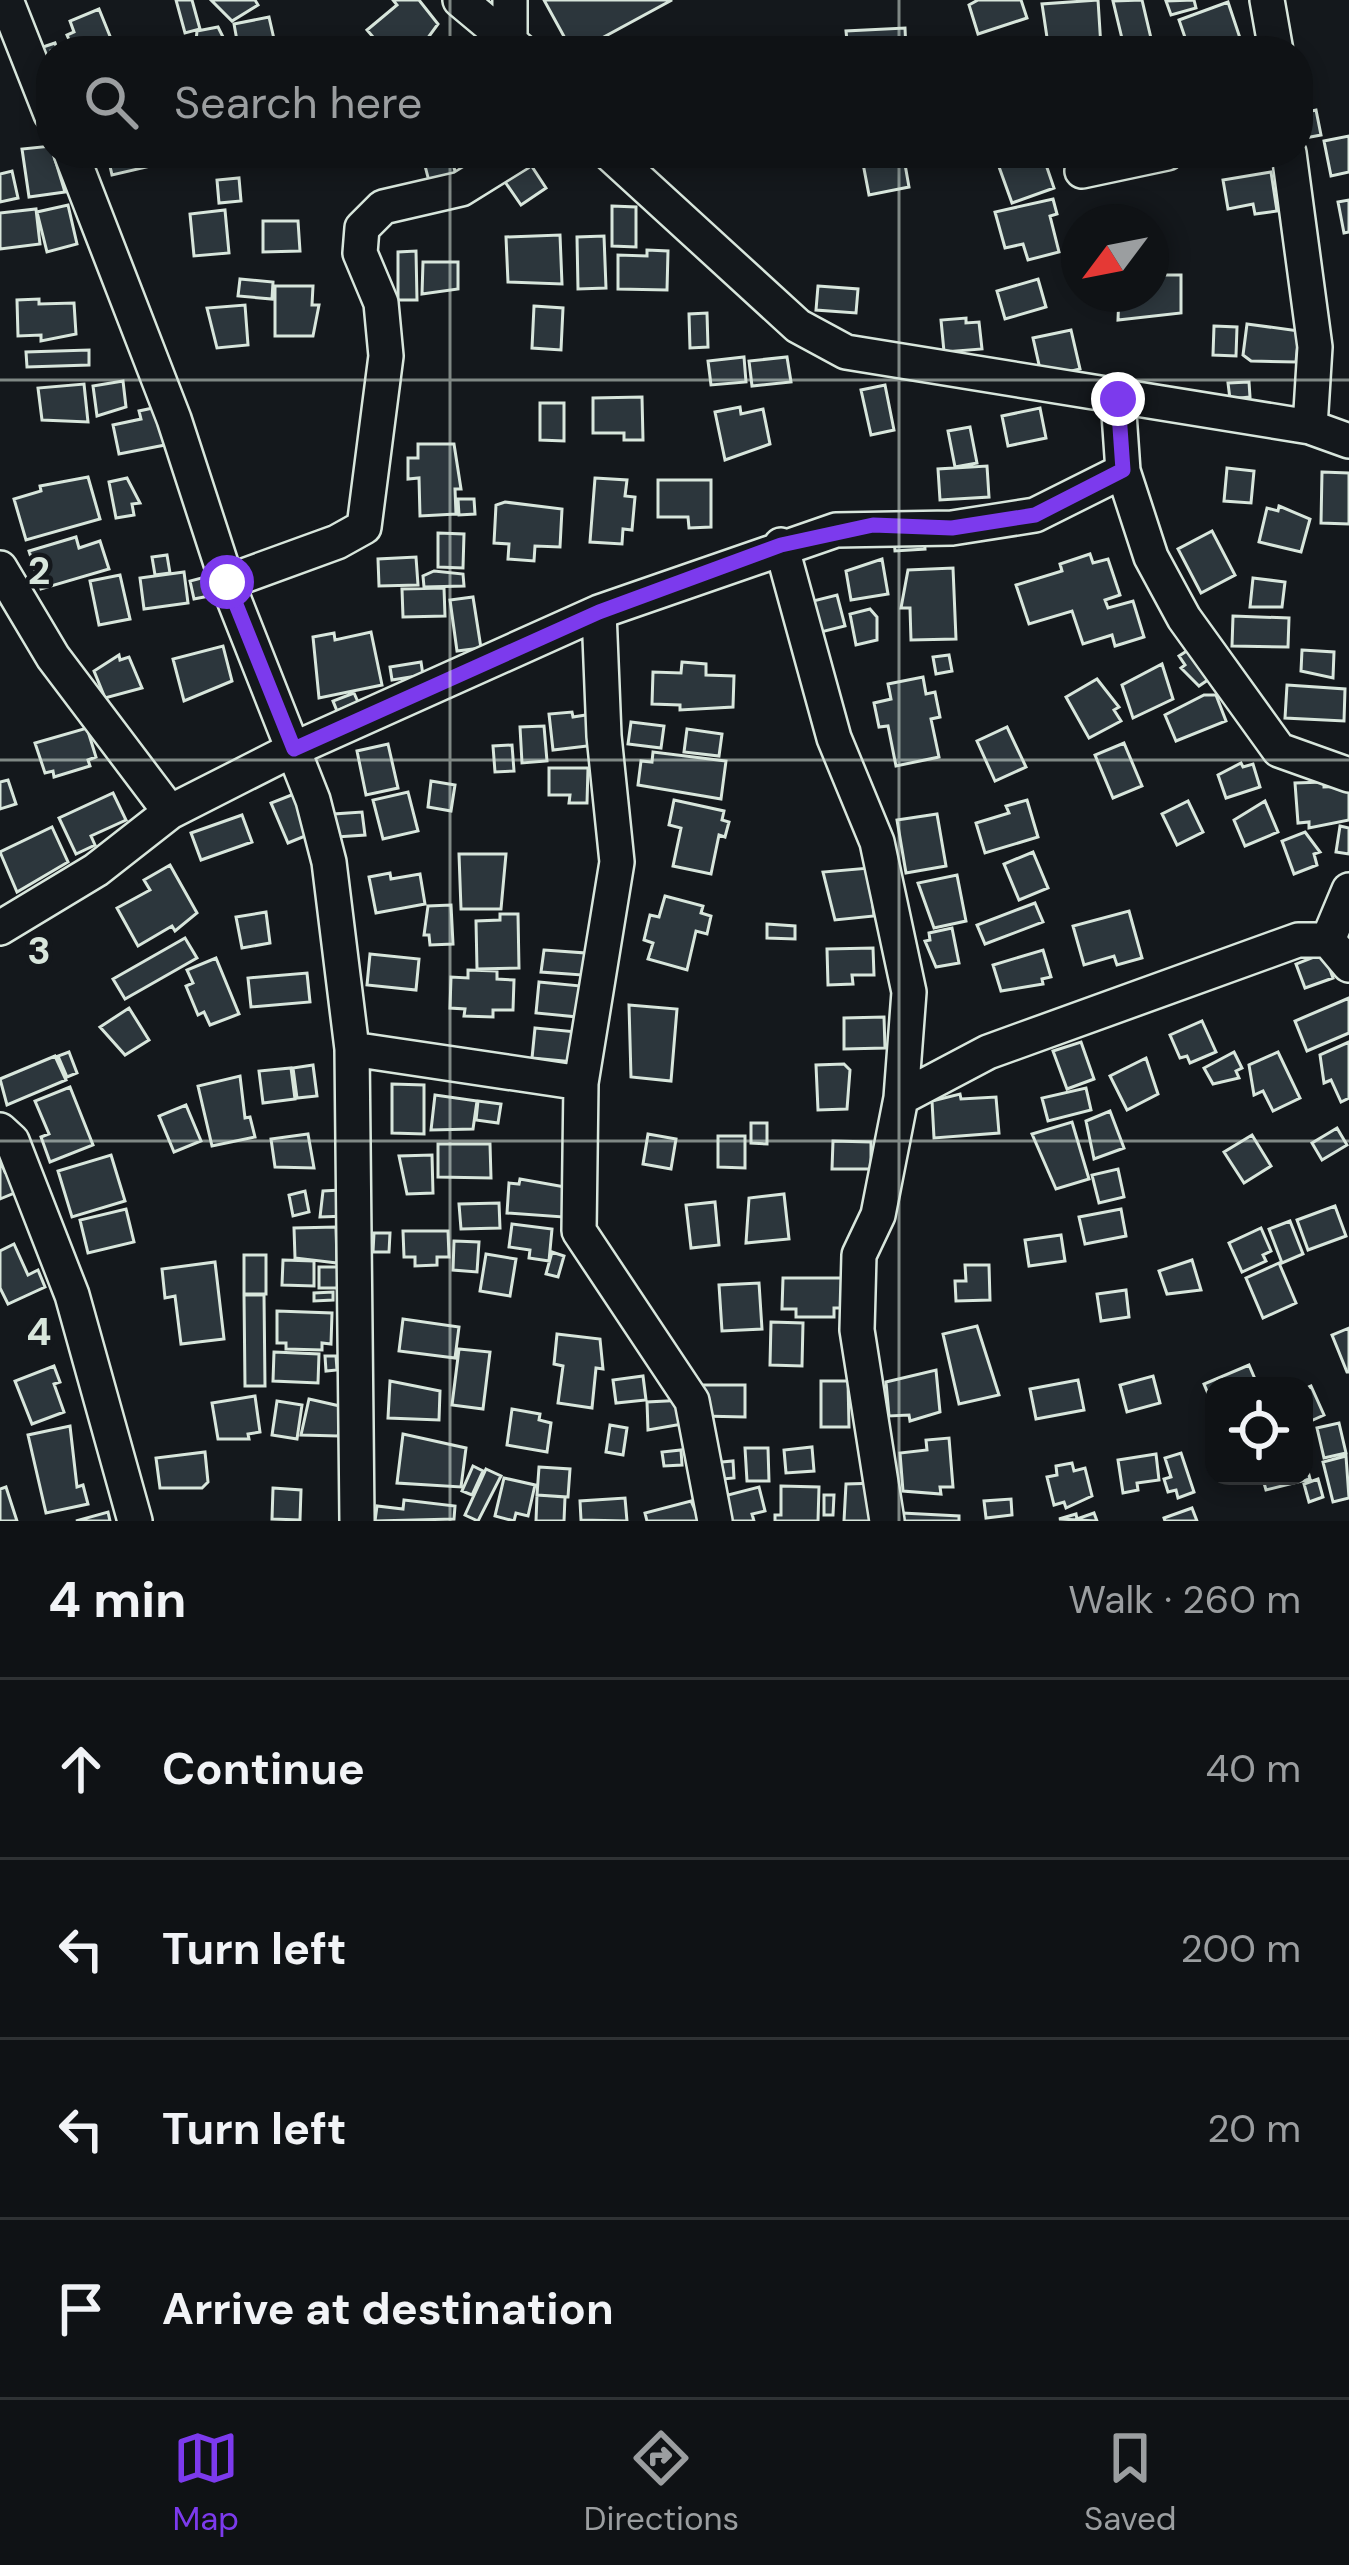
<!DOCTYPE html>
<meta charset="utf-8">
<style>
:root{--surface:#0f1215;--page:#181b1e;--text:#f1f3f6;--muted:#9b9ea0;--line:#2f3234;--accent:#7c3aed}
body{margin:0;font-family:"DM Sans",sans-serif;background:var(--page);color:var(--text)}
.controls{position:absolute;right:36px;bottom:36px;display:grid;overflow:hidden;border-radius:24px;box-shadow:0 6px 18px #0003}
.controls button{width:108px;height:108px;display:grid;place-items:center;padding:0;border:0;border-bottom:3px solid var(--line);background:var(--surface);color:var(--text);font:60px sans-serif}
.compass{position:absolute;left:1061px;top:204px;width:108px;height:108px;border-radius:50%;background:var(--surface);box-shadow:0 6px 18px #0003;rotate:238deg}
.stop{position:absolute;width:36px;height:36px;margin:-27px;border:9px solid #7c3aed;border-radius:50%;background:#fff}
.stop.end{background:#7c3aed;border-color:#fff;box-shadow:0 3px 12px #0008}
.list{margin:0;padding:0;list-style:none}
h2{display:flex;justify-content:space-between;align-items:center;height:156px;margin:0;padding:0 48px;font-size:51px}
h2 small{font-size:39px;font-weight:400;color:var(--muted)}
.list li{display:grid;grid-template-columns:78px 1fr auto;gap:36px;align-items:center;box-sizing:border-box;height:180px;padding:0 48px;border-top:3px solid var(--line)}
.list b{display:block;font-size:45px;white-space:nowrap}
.list em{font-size:39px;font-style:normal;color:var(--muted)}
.icon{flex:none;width:66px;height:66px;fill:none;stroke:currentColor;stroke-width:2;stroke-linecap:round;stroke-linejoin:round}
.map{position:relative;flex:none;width:1349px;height:1521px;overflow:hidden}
.search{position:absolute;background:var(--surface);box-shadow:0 6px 18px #0003;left:36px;right:36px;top:36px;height:132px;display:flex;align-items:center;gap:30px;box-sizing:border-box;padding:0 42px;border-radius:48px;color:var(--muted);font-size:45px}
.sheet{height:876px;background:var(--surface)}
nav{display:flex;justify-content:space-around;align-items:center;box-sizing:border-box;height:168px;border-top:3px solid var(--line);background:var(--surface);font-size:33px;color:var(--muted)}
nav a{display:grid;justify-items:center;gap:6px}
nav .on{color:var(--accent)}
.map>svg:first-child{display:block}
.building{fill:#2c363c;stroke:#d8e6dc;stroke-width:3}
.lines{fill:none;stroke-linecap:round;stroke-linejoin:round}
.minor-casing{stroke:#d8e6dc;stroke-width:38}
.minor{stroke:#14181c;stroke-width:33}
.route{stroke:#7c3aed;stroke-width:15}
.grid{fill:none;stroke:#d8e6dc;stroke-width:3;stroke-opacity:0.55}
.grid-label{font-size:39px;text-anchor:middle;font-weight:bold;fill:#d8e6dc;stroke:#14181c;stroke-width:9;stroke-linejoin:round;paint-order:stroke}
</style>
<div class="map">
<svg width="1349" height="1521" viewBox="0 0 1349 1521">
<rect width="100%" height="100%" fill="#14181c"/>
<path class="building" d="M176,0H192L200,29L185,33Z
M211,0H255L258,5L232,21Z
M393,0H419L438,24L422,46L417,41L405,51H385L367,30L397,5Z
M544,0H672L578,51H572Z
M978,0H1021L1027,18L978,34L969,5Z
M1098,0L1101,47L1049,51L1042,4Z
M1142,0L1154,51H1125L1113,1Z
M1194,0L1196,8L1171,15L1166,1Z
M1228,2L1241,41L1214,50L1211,41L1189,49L1179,20Z
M99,9L116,51H74L67,35L74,32L70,21Z
M269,17L274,39L238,46L234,24Z
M218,27L230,51H195L197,31Z
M905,28L906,51H848L846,31Z
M668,38L674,51H637Z
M55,43L58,51H51L50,78L40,48Z
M1316,110L1321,135L1300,139L1298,114Z
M1349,136V172L1331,176L1324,141Z
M51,146L65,192L29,197L22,149Z
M107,153H148L151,166L112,175Z
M340,153H366L344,165Z
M450,153L458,182L431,189L423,158Z
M812,153H840L841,165L813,166Z
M861,153H903L909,187L869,195Z
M994,153H1042L1054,188L1012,203Z
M529,162L546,188L521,205L503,179Z
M12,171L18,198L0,202V174Z
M1271,172L1277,211L1255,214L1253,204L1228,209L1223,180Z
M239,178L241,201L219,203L217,180Z
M1053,199L1057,214L1050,216L1059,252L1028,260L1023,244L1005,248L995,212Z
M1349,200V232L1344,233L1338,202Z
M68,205L77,244L47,252L37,212Z
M612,206L636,207V247L612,246Z
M36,209L40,244L0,249V213Z
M225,210L229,253L194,256L190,214Z
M263,221H298L300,251L263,252Z
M560,235L562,284L508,282L506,237Z
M604,236L606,288L578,289L577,237Z
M647,250L668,251L667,290L618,289V255L647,256Z
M416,251L417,300H398V252Z
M423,262H458V289L422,294Z
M1151,275H1181V313L1118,320L1119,294H1151Z
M240,279L273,282L272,299L238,296Z
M1038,279L1046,307L1005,319L997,291Z
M275,286H313L312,305H319L313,336H275Z
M818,286L858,289L856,313L816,310Z
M39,299V304L74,303L76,334L41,341V335L18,336L17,300Z
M245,305L248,345L217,348L207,308Z
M534,306L563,308L561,350L532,348Z
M707,313L708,347L690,348L689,314Z
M966,318V323L979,322L982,349L944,352L941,320Z
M1247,324L1299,331L1296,362L1251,361L1243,355Z
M1214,326L1237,327L1236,356L1213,355Z
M1071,330L1080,369L1042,378L1033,338Z
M89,350V365L27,367L26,352Z
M744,357L746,382L711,385L708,361Z
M787,357L791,382L752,386L749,361Z
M123,381L126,407L97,416L93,386Z
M1249,382L1250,397L1230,399L1228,383Z
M84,384L88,422L42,420L38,388Z
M885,385L894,430L871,435L861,390Z
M642,397L643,440H624V433H593V398Z
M540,403H564V441L540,440Z
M162,406L170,444L119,454L113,425L141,419L139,411Z
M740,407L741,414L763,409L770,444L725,460L715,412Z
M1040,408L1046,438L1008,446L1002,416Z
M970,427L977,463L955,467L948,431Z
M418,444H454L461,489H455L456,514L420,516L419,478L408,479V458H418Z
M987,466L989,497L940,500L938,469Z
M1227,468L1254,471L1251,503L1224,501Z
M1322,472L1349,473V524L1321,523Z
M88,477L100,519L26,540L14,499L41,491L40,486Z
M127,478L140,503L132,504L134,515L116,518L109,482Z
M595,478L627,480L625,496L635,497L632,530L623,529L622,544L590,542Z
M658,480H711V527L689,528L688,517H658Z
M458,499H474L475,514L459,515Z
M505,502L562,509L560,547L535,546L534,561L508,559L509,544L494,543L496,505Z
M1279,506L1310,519L1301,552L1259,542L1267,508L1278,511Z
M1212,531L1235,575L1201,593L1178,549Z
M438,533L464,534L463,568L438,567Z
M924,535L925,549L895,551L894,537Z
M76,537L79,548L100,541L109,569L41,589L29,551Z
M1090,554L1093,563L1108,559L1120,595L1105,600L1108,608L1133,601L1144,637L1115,646L1112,635L1083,644L1072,611L1029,624L1016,585L1062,571L1060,564Z
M167,555L170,573L155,575L152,557Z
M416,557L418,585L379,586L378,559Z
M882,559L888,594L851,600L846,571Z
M953,568L956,639L911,640L910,608H901L908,570Z
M434,571L463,574L464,586L424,587L423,576Z
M184,572L188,603L144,609L140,578Z
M120,575L130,619L99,625L90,581Z
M209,576L214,595L194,599L190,581Z
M1253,578L1285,582L1282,607H1250Z
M444,588L445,616L403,617L402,589Z
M837,595L845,626L821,632L813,601Z
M473,597L481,648L457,651L450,600Z
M870,609L877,617V640L856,645L850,614Z
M1233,616L1289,618L1288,647L1232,646Z
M371,632L382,685L319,698L313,637L334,633L335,640Z
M1199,643L1218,673L1199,686L1181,668L1185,665L1179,656Z
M223,646L232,681L184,701L173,659Z
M1302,650L1334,652L1333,678L1301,671Z
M119,655L120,660L129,657L142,688L105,698L94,671Z
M949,655L952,671L936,674L933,657Z
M421,662L423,675L392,680L390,667Z
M682,662L706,664V675L734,676L733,707L680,710V705L652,704L653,672L681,673Z
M1162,664L1173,699L1133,718L1122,685Z
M923,677L926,694L935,692L940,717L931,719L939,757L896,766L888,726L879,727L874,703L891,699L888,684Z
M1097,679L1119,707L1114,710L1121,721L1089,738L1066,697Z
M1287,685L1345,689L1344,721L1285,718Z
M354,693L358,702L337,711L333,701Z
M1204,695H1216L1226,721L1176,741L1165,715Z
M572,712L573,717L592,714L596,745L553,750L549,714Z
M631,722L664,726L661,748L628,744Z
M544,726L547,761L522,763L520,727Z
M1007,727L1026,767L995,781L977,741Z
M87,728L96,757L88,760L90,766L54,777L53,771L45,773L35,743Z
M687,729L722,734L719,756L684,752Z
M1124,743L1142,786L1113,798L1095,755Z
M388,744L398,788L366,795L357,751Z
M512,745L514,771L495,772L493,746Z
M653,752L726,761L721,799L638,785L641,761L652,762Z
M1241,763L1243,767L1253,764L1260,787L1226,798L1218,775Z
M549,768H588L587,803H569L570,795H549Z
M8,780L16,804L0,809V782Z
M431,781L455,785L451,811L428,807Z
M1324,782V787L1349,786V820L1309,828V822L1298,823L1295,783Z
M299,792L315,832L288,843L271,803Z
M408,792L418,831L383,839L373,800Z
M113,793L126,820L91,836L95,845L76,854L59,818Z
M674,800L724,811L722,820L729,822L725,837L719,835L711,874L673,866L681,828L669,825Z
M1027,800L1038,837L985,853L976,823L1009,813L1006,806Z
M1188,801L1203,832L1177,845L1162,814Z
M1265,801L1278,832L1245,846L1234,820Z
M362,812L365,835L337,837L334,814Z
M937,814L946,866L906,873L897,820Z
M242,815L252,842L201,860L191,833Z
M1340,826L1349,828V854L1336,852Z
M52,827L68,862L17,892L0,852Z
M1305,832L1320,852L1314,854L1317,865L1294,874L1282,841Z
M1033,852L1048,888L1019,900L1004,864Z
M459,854H506L501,909H461Z
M170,865L197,913L175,931L172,926L138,946L117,908L150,890L144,880Z
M869,868L874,916L835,920L823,872Z
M390,873L391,879L420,874L425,904L376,913L369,877Z
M957,875L966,921L934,928L918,883Z
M665,896L703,906L701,913L711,916L707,934L696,931L687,970L648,959L653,943L644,940L650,915L659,917Z
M1035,903L1043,922L985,944L977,925Z
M451,905L453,944L430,945L429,935H424L428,906Z
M1129,911L1142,958L1117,965L1114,956L1084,965L1073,926Z
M266,912L270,943L242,948L236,917Z
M500,914H518L519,968L477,969L476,921L500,920Z
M767,924L795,926V939L767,938Z
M952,928L959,963L936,967L925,941L930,940L929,933Z
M185,938L197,958L125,999L113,979Z
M873,948L874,975H852L853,984L828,985L827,949Z
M544,950L585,953L582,975L541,972Z
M1043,950L1051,977L1042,979L1043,984L1001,991L993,965Z
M1324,953L1333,978L1305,988L1296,964Z
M370,954L419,959L416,990L367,985Z
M216,958L239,1014L210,1025L204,1012L198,1015L186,986L193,983L187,970Z
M468,970L497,971V979L514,980L513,1010H493V1017L464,1016L465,1009L450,1008L451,977L468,978Z
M307,973L310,1002L251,1007L248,978Z
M539,982L581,986L578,1017L536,1013Z
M1349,998V1033L1307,1051L1295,1021Z
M629,1005L677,1009L671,1081L631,1077Z
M129,1008L149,1040L125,1055L100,1027Z
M884,1017L885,1048L844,1049V1018Z
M1202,1021L1216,1052L1190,1063L1187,1056L1180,1058L1170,1035Z
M535,1028L577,1032L574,1062L532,1058Z
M1081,1042L1094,1079L1067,1089L1053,1051Z
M1349,1042V1098L1341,1102L1331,1080L1324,1083L1320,1055Z
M69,1052L77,1073L67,1077L58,1056Z
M1234,1052L1242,1068L1236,1071L1239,1078L1213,1084L1204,1068Z
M1278,1052L1300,1098L1273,1111L1263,1091L1254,1095L1249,1065Z
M55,1056L66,1080L7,1105L0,1079Z
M1146,1058L1158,1094L1127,1110L1110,1076Z
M844,1064L850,1070L847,1109L818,1110L816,1065Z
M313,1065L317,1096L297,1098L293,1068Z
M291,1068L295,1099L263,1103L259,1071Z
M240,1076L245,1118L250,1117L255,1137L212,1146L198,1086Z
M392,1084L424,1085V1134L392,1133Z
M70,1087L93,1145L50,1162L41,1137L49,1134L35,1101Z
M1086,1088L1091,1110L1048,1121L1042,1098Z
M960,1094L961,1099L996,1097L999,1133L934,1138L932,1101Z
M435,1095L477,1101L473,1129L431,1130Z
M478,1101L501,1104L498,1123L476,1120Z
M186,1105L201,1141L174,1152L159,1116Z
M1110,1111L1124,1148L1094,1159L1086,1121Z
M1072,1122L1089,1179L1056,1189L1032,1134Z
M751,1123H767V1144L751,1143Z
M1337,1128L1347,1145L1322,1160L1312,1143Z
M308,1134L314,1168L275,1167L271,1139Z
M648,1134L676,1139L671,1169L643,1164Z
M1252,1135L1271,1166L1244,1183L1224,1152Z
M718,1136H745V1168L718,1167Z
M833,1141L871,1142V1169H832Z
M438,1144H490L491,1178L438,1177Z
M111,1155L125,1201L72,1217L58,1171Z
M432,1155L433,1193L407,1194L399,1156Z
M0,1160L5,1172L13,1168L22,1190L0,1199Z
M1118,1169L1124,1197L1099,1203L1092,1175Z
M520,1179L565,1187L563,1217L507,1213L509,1183L519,1184Z
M341,1190L347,1216L320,1217L323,1191Z
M305,1191L309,1212L293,1216L289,1195Z
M784,1194L789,1239L746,1243L749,1198Z
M715,1202L719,1245L691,1248L686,1205Z
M499,1203L500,1228L461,1229L459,1204Z
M1335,1206L1346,1236L1308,1250L1297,1220Z
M126,1209L134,1242L88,1253L80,1220Z
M1121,1209L1126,1236L1085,1244L1079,1217Z
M1290,1221L1303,1254L1282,1263L1269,1229Z
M512,1224L552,1229L549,1261L529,1258L530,1250L509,1247Z
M336,1227L337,1263L295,1258L294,1228Z
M1261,1228L1271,1251L1263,1255L1266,1261L1242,1272L1229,1243Z
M403,1231H448L449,1257H437V1265L415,1266V1257H404Z
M374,1233H390L389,1252H373Z
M1061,1235L1065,1261L1029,1266L1025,1240Z
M454,1241L479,1242L477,1272L453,1270Z
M14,1244L28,1275L38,1270L45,1287L8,1304L0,1288V1251Z
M552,1252L564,1256L558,1277L546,1274Z
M486,1254L516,1259L510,1296L480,1291Z
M244,1255H266V1294H244Z
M283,1260L314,1261V1286L282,1285Z
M1192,1260L1201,1290L1167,1294L1159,1271Z
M215,1262L224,1339L181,1344L175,1296L165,1298L162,1269Z
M1279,1263L1296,1303L1263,1318L1246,1278Z
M965,1265H989L990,1300L956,1301L955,1281H966Z
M319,1267H342V1288H319Z
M783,1278H844V1308H834V1317H796V1309H782Z
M759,1283L762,1329L722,1331L719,1285Z
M1126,1290L1129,1317L1101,1321L1097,1294Z
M333,1292V1300L314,1301V1293Z
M244,1295H264L265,1386H245Z
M277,1311L332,1313L331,1344L322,1343V1350L286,1349V1343H277Z
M403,1319L459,1327L455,1358L399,1351Z
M771,1322L803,1323L802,1366L770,1365Z
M977,1326L999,1395L959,1404L943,1334Z
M1349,1328V1372H1347L1332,1335Z
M557,1334L600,1339L603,1369L596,1368L592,1408L558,1403L563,1366L554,1364Z
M459,1349L490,1352L483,1409L452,1405Z
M274,1352L319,1354L318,1383L273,1381Z
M325,1356H336L337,1370L326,1371Z
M1249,1365L1258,1386H1214V1408L1204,1384Z
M54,1366L60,1382L54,1384L64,1412L32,1424L15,1381Z
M936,1370L940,1412L910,1421L909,1415L889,1416L886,1382Z
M643,1376L646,1400L616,1403L613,1380Z
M1153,1376L1160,1403L1127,1412L1120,1385Z
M1078,1380L1084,1410L1036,1419L1030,1389Z
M390,1381L440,1391L439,1420L388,1418Z
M821,1381H848L849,1427H821Z
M701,1385H745V1417L701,1416Z
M1311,1386L1324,1415L1304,1424V1389Z
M255,1396L260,1432L248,1434L249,1439H218L212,1403Z
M309,1399L344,1407L338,1436L301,1435Z
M686,1400L688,1423L648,1430L647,1402Z
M277,1401L302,1405L297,1439L272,1435Z
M512,1409L540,1414L539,1420L551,1423L547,1452L507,1445Z
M1339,1423L1346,1453L1324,1458L1317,1428Z
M610,1425L627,1428L623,1455L606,1452Z
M70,1426L77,1487L83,1485L88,1504L46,1513L28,1435Z
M403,1434L466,1448L461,1487L397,1483Z
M949,1438L953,1487H940L941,1494L903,1491L900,1453L927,1450L926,1440Z
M812,1447L814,1471L786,1473L784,1450Z
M745,1448H768L769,1481H747Z
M681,1450L682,1465L664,1466L662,1452Z
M205,1452L208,1482L202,1488H160L156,1458Z
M1181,1453L1194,1492L1178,1498L1176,1490L1168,1492L1164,1479L1171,1477L1165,1458Z
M1156,1454L1159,1480L1137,1483L1138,1490L1123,1493L1118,1460Z
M1304,1456L1310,1479L1266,1490L1262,1476H1304Z
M1346,1456L1349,1498L1333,1502L1323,1462Z
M733,1461L734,1478L711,1480L710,1463Z
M1072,1463L1074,1471L1085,1468L1092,1496L1066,1508L1064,1502L1054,1505L1047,1477L1057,1475L1056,1466Z
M473,1466L483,1471L472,1495L462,1491Z
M539,1467L570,1469L568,1497L537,1495Z
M486,1469L501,1476L478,1521L465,1515Z
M504,1478L535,1485L528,1516L516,1513L514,1521L495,1516Z
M1318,1479L1323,1497L1309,1502L1304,1484Z
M879,1483L881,1521H844L846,1484Z
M781,1486L819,1487L818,1521H775V1515H781Z
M6,1487L17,1521H0V1489Z
M759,1487L765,1511L752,1514L754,1521H726L720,1497Z
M273,1488L301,1490L300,1520L272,1519Z
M537,1495L565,1497L564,1521H536Z
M824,1495H834L833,1515H824Z
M625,1498L627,1521L581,1520L580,1501Z
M1011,1499L1012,1515L986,1518L984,1501Z
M404,1500L455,1506L454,1519L375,1521L377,1506L403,1509Z
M691,1501L700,1521H647L645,1513Z
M1192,1508L1197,1521H1165L1164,1518Z
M108,1512L110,1521H76Z
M902,1513L959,1516V1521H902Z
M1094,1513L1097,1521L1059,1519L1076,1514L1077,1519Z"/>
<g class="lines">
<g class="minor-casing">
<path id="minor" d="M6,0L51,114
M460,0L521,51
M510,0V40
M1267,0L1276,51
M71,153L174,419L227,582L313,800L329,862L352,1049L357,1521
M609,153L798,326L846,352L1310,427L1349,441
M1289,153L1315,347L1310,427
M1082,171L1167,153
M1118,399L1123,471L1151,557L1184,618L1279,750L1349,775
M781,545L834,738L877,842L909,992L901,1098L878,1215L859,1255L857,1330L887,1521
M0,568L53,657L170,812
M227,582L337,542L364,527L386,356L381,303L360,253L362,228L383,207L461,189L519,153
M599,612L604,736L617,862L581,1083L579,1231L692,1401L715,1521
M0,928L96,870L170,812L294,749L599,612L836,530L952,528L1035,515L1123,471
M1328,940L1349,890
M352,1049L581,1083
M901,1098L988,1052L1298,940H1328L1349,965
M0,1130L12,1141L72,1295L135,1521"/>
</g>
<use href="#minor" class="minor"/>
</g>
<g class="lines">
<path class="route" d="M227,582L294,749L599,612L781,545L873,525L952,528L1035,515L1123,470L1118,399"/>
</g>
<path class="grid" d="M450,0V51M899,0V51M450,153V1521M899,153V1521M0,380H1349M0,760H1349M0,1141H1349"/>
<g class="grid-label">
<text x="39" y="584">2</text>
<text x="39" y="964">3</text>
<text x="39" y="1345">4</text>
</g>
</svg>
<div class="controls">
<button><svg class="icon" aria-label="locate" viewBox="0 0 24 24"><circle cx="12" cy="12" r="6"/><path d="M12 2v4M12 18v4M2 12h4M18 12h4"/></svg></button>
</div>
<svg class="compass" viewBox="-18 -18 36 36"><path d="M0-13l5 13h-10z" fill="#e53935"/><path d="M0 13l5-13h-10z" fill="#9b9ea0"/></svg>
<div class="stop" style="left:227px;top:582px"></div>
<div class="stop end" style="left:1118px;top:399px"></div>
<div class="search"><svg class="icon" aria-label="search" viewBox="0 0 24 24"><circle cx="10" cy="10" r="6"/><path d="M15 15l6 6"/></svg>Search here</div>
</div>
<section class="sheet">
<h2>4 min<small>Walk · 260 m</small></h2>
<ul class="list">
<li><svg class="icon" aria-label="ahead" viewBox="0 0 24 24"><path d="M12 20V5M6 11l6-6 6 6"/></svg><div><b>Continue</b></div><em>40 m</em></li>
<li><svg class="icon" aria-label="left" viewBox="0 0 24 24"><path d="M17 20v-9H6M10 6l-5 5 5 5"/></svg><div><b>Turn left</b></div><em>200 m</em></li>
<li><svg class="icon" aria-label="left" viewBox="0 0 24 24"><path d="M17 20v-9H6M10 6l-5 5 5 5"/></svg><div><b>Turn left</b></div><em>20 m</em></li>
<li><svg class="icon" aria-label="arrive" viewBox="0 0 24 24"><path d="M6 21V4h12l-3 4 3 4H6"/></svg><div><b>Arrive at destination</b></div></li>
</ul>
</section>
<nav>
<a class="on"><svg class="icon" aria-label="map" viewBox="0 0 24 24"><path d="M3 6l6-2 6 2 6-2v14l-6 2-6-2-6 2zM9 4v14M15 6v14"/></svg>Map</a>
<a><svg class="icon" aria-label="directions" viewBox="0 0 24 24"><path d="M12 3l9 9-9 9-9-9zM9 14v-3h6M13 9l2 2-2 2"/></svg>Directions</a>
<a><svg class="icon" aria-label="saved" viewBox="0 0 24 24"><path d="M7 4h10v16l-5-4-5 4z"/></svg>Saved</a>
</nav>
